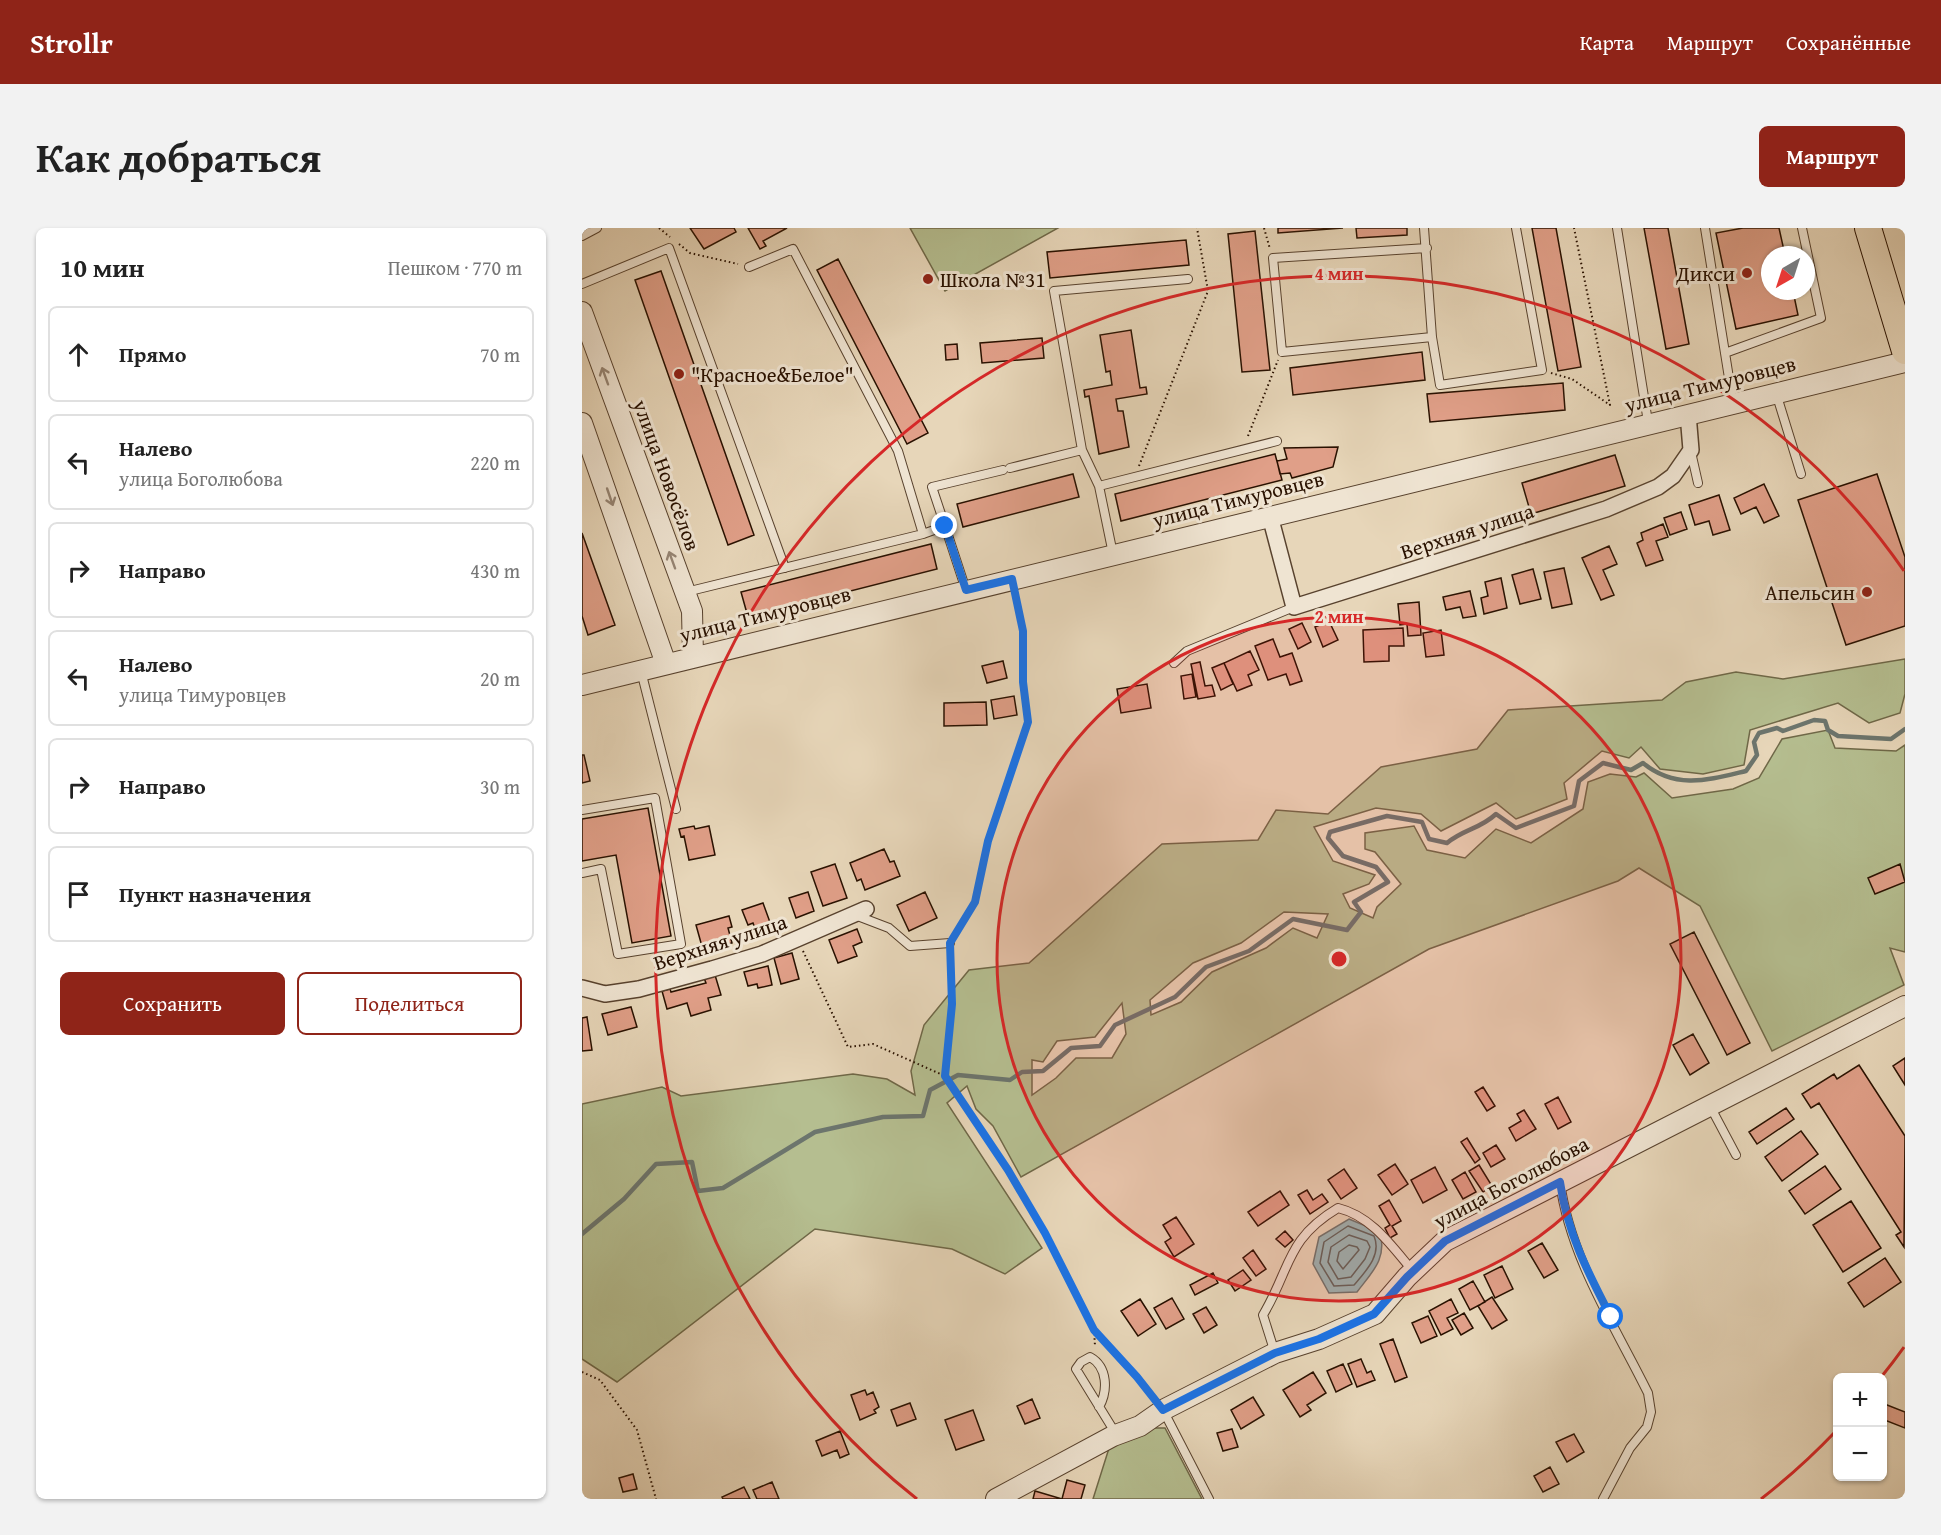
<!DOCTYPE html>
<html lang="ru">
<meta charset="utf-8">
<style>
:root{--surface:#fff;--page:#f2f2f2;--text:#222;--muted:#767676;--line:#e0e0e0;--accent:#8f2418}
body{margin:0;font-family:"Gentium Book Plus",serif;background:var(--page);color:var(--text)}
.controls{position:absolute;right:18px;bottom:18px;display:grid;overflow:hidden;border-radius:9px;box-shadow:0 2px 4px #0004}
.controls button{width:54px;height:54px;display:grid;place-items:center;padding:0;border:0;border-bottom:2px solid var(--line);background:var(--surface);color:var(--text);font:30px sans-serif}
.compass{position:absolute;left:1179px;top:18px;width:54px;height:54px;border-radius:50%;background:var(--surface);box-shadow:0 2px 4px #0004;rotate:219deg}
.stop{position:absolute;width:18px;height:18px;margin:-14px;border:4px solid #1a73e8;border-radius:50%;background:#fff}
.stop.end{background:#1a73e8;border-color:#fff;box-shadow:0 2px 6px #0008}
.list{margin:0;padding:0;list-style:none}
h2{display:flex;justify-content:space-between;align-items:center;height:78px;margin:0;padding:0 24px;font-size:26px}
h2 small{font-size:20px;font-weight:400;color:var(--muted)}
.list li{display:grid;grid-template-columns:39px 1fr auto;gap:18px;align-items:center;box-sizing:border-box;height:96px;margin:0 12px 12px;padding:0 12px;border:2px solid var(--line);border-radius:9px}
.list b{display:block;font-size:22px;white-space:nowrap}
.list p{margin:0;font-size:20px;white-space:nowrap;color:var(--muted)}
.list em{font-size:20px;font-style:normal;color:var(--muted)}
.actions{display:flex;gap:12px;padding:18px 24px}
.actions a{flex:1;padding:14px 0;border:2px solid var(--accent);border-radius:9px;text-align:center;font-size:21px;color:var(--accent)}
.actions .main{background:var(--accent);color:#fff}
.icon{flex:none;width:33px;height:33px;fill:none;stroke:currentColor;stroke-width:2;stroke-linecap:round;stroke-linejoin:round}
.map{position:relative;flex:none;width:1323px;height:1271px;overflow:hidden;border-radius:9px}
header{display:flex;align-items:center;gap:36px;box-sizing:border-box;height:84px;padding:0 30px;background:var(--accent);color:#fff}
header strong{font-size:28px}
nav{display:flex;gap:33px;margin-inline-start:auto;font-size:21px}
.intro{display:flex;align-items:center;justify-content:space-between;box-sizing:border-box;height:144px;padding:0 36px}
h1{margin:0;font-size:42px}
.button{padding:15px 27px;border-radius:9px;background:var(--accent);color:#fff;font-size:21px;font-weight:700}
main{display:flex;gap:36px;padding:0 36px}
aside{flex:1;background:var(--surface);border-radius:9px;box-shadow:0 2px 4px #0004}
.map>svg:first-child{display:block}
.green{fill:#b5be90;stroke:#6f6848;stroke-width:1.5;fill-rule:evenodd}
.water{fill:#98b8b6;stroke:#6c756d;stroke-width:1.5}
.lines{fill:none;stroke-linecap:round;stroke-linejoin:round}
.shore{stroke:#60645b;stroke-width:1.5}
.stream{stroke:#6c756d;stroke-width:4.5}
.building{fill:#e09f88;stroke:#291100;stroke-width:1.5}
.service-casing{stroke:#58422e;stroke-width:10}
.minor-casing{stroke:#58422e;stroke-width:18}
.tertiary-casing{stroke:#58422e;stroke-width:22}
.primary-casing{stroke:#291100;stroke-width:28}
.path{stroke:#291100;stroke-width:2;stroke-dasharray:1.5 3;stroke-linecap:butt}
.service{stroke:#efe4d2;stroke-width:8}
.minor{stroke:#efe4d2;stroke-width:15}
.tertiary{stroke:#efe4d2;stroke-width:20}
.primary{stroke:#e7d6b9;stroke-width:26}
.oneway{stroke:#968574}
.route{stroke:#1a73e8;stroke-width:8}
.ring{fill:none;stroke:#d62828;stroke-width:3}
.poi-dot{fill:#8f2418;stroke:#efe4d2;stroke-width:2}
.labels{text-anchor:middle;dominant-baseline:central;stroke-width:6;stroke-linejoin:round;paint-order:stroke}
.poi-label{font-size:21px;fill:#291100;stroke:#efe4d2;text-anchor:end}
.street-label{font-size:21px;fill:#291100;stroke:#efe4d2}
.centre{fill:#d62828;stroke:#efe4d2;stroke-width:3}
.ring-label{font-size:18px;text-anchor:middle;font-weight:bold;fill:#d62828;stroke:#efe4d2;stroke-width:6;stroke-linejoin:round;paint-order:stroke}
</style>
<header>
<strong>Strollr</strong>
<nav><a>Карта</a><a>Маршрут</a><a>Сохранённые</a></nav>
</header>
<div class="intro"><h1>Как добраться</h1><a class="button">Маршрут</a></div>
<main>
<aside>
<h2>10 мин<small>Пешком · 770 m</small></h2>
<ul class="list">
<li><svg class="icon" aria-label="ahead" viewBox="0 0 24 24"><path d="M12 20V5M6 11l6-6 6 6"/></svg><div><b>Прямо</b></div><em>70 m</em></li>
<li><svg class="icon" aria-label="left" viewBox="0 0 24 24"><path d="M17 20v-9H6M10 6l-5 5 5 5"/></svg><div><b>Налево</b><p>улица Боголюбова</p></div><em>220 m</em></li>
<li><svg class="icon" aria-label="right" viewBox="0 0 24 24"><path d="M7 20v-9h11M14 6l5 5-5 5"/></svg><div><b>Направо</b></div><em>430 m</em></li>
<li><svg class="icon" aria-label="left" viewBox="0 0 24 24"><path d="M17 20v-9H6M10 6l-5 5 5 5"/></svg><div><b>Налево</b><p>улица Тимуровцев</p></div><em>20 m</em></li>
<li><svg class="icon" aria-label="right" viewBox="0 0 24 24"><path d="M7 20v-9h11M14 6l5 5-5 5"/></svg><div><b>Направо</b></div><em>30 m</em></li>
<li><svg class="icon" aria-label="arrive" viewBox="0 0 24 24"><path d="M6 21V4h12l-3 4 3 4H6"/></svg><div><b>Пункт назначения</b></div></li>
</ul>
<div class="actions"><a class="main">Сохранить</a><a>Поделиться</a></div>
</aside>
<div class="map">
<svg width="1323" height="1271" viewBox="0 0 1323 1271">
<rect width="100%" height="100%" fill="#e7d6b9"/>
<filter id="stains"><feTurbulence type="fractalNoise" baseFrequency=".00333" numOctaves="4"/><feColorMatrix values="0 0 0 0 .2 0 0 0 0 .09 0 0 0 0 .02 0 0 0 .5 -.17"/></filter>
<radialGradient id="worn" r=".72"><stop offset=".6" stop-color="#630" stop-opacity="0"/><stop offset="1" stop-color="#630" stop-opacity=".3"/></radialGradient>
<path class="green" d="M328,0H476L363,63Z
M1323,431V466L1318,485L1287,495L1256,475L1168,502L1162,537L1121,546L1078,541L1059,519L1047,530L1020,523L982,555L985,571L934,591L914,575L859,603L839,586L794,580L732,599L751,633L793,647L787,656L761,666L768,680L791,690L795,679L819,656L793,624L783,621V605L832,598L845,622L883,630L914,601L949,615L1001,581L1006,554L1028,546L1054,549L1062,545L1090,570L1151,561L1177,550L1200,511L1246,502L1253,520L1314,523L1323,517V724L1308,720L1322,757L1190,823L1118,678L1057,640L1036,653L847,721L439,949L411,898L394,881L385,858L365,875L460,1020L423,1046L370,1021L233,1001L35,1154L0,1131V876L80,859L99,868L271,846L305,851L333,867L329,843L342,797L387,742L447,735L580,616L676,612L694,582L746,586L799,539L895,521L926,482L1080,472L1104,454L1154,444L1201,451ZM702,684L746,686L735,710L711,700L684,720L630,744L599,774L569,787L568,772L611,735L659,715ZM540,775L544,806L530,830H494L474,850L450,867V832L461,834L475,813L513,809Z
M568,1200H583L620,1271H511L528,1217Z"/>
<path class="water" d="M767,991L798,1004C805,1031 791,1043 775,1064L747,1065L731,1036L737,1009Z"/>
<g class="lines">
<path class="shore" d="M766,998L792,1008C800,1027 784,1043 772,1057L752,1058L738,1035L742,1014Z
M767,1007L785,1013L788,1019L783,1031L769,1049L756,1051L746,1034L749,1019Z
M767,1017L775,1019L777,1022L761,1041L755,1033L757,1024Z"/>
<path class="stream" d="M0,1006L42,971L74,936L110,934L116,963L141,960L233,904L301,889L341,888L348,862L376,847L428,852L440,844L461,843L489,820L518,818L533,797L593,769L624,739L667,723L711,691L765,702L779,684L772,674L806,654L794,639L761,628L746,610L748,604L805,588L840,594L847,611L865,615C882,601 898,601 914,586L934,600L992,578L997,553L1021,535L1049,542L1061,535C1094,562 1126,552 1164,543L1175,527L1172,514L1177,505L1195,500L1201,503L1232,492L1243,493L1246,502L1256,508L1309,511L1323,501"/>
</g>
<path class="building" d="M108,0H152L154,4L122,21Z
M166,0H205L181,13L184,18L178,21Z
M696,0H761L696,5Z
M774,0H825V7L775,10Z
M950,0H974L999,139L976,143Z
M1062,0H1086L1107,116L1084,121Z
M1161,0H1197L1203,27H1188V63H1211L1216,87L1154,101L1134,5Z
M673,3L688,142L660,144L646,6Z
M604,12L607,37L468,50L465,24Z
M256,31L346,205L325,216L235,42Z
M79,43L172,307L146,317L53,52Z
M549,102L558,160L564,159L565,166L534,171L536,183H541L547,219L517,226L507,168L503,169L502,162L530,157L528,143L524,144L518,107Z
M460,110L462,130L400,135L398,115Z
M375,116L376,131L364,132L363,117Z
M840,124L843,152L711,167L708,140Z
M981,155L983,182L848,194L845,166Z
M756,219L751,239L710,250L708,245L698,246L695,233L705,231L702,220Z
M693,226L700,252L539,293L533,266Z
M1033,227L1043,258L949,286L940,255Z
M491,246L497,269L381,299L375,276Z
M1295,246L1323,329V398L1264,417L1216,272Z
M1182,256L1197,288L1182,295L1174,279L1159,286L1152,270Z
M1137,267L1148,302L1131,307L1127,293L1113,297L1107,277Z
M1099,284L1105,301L1088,307L1082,290Z
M1081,296L1086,309L1074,313L1081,332L1064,338L1055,315L1061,312L1059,305Z
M0,305L33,397L6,407L0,388Z
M349,316L355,341L166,389L159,364Z
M1027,318L1035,336L1021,342L1032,367L1019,372L1000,330Z
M982,340L990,376L970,380L962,344Z
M951,341L959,371L938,376L930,347Z
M919,350L925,380L902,386L899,370L906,368L903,354Z
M888,363L894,388L881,390L878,379L864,382L861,369Z
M837,374L839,407L826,408L825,396L818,397L816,376Z
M747,393L756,412L741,419L733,399Z
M720,395L729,414L716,421L707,401Z
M821,400L822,418H807V433L782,434L781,402Z
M859,402L862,427L844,429L841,405Z
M691,411L698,429L710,425L720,453L708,457L704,446L686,452L673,418Z
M668,423L677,442L666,447L670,457L655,463L642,435Z
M421,433L425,450L405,455L400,438Z
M618,434L623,458L630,457L633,468L616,471L609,436Z
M642,435L651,456L639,462L630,440Z
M610,446L614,469L602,471L599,448Z
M565,456L569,480L539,485L535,461Z
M432,468L435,487L412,491L409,472Z
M404,474L405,497L362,498V475Z
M0,527H2L8,553L0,555Z
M66,580L89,708L50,715L34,627L0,633V591Z
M112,598L113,601L127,598L133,627L107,632L102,608L99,609L97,601Z
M302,621L308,634L312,633L318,648L283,662L279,651L275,653L268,635Z
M253,636L265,670L241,678L229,644Z
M1318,636L1323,654L1293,666L1286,650Z
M226,664L232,683L214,690L207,670Z
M343,664L355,690L327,703L315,677Z
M181,675L189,697L174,703L171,695L166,697L160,682Z
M147,688L150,699L146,700L150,715L121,722L114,697Z
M275,701L280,714L271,718L275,728L256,735L247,712Z
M1112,704L1168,815L1145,827L1088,716Z
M210,725L217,751L199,756L192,730Z
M186,738L190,757L176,760L175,756L166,758L162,744Z
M133,747L139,767L126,770L129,782L109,788L105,775L85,781L80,763L88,761L89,764L124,755L122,750Z
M49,779L55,799L26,807L20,786Z
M5,789L10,822L0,823V790Z
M1111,806L1127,835L1108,847L1091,817Z
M1323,830V857L1311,838Z
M1277,837L1323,908L1322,1019L1314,1007L1319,1004L1237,875L1229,880L1220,866L1252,846L1255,851Z
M901,859L913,878L905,883L893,864Z
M976,869L989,894L976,901L963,876Z
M1204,880L1212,891L1175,916L1167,904Z
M942,882L954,901L934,913L927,900L939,893L935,886Z
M1219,903L1236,926L1200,953L1183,929Z
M885,910L898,931L893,935L879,914Z
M914,917L923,931L909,939L901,925Z
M813,936L826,956L810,967L796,947Z
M897,937L910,958L901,964L887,943Z
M1243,938L1259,961L1223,986L1207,963Z
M853,939L865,962L841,975L829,952Z
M762,941L775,960L759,971L746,952Z
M883,944L894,964L881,971L870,952Z
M725,962L731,972L740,966L746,974L728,986L716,967Z
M698,963L707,977L676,998L666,984Z
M807,972L819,993L810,998L815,1006L808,1010L803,1000L808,997L797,978Z
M1269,973L1299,1020L1261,1044L1231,997Z
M594,989L612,1016L592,1029L583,1014L589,1010L581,997Z
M703,1003L711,1012L703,1019L694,1011Z
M960,1015L976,1042L962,1050L946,1023Z
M671,1022L684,1041L674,1048L661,1030Z
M1303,1030L1319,1054L1282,1079L1266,1055Z
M920,1038L931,1061L913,1070L902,1047Z
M661,1042L669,1052L653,1063L646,1052Z
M631,1045L636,1055L613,1067L608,1057Z
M891,1053L903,1074L888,1082L877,1061Z
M910,1069L925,1092L910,1101L896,1078Z
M590,1070L602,1091L584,1101L572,1080Z
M558,1071L574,1096L556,1108L539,1083Z
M869,1071L876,1085L865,1090L871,1101L859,1107L847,1083Z
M624,1079L635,1097L622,1105L611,1086Z
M882,1085L891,1100L879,1107L870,1092Z
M846,1088L855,1108L839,1115L830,1095Z
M811,1111L825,1149L813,1154L798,1116Z
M779,1131L785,1145L789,1143L793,1152L775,1159L766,1136Z
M761,1136L770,1156L754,1164L745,1143Z
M731,1144L744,1165L725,1177L729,1182L718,1189L701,1162Z
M283,1162L285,1167L291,1164L297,1179L292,1182L294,1185L278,1192L269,1167Z
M671,1169L682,1187L659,1201L649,1182Z
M450,1171L458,1190L443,1196L435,1178Z
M328,1175L334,1191L315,1198L309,1182Z
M1300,1175L1323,1184V1200L1300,1191Z
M391,1182L402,1212L374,1222L363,1192Z
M650,1201L656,1219L641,1223L635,1205Z
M258,1203L267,1226L258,1230L255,1222L240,1228L234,1213Z
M992,1206L1002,1224L985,1234L974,1214Z
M968,1239L977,1256L961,1264L952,1248Z
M51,1246L55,1261L41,1264L37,1250Z
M485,1252L503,1257L499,1271H451L453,1263L480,1271Z
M190,1254L197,1271H175L171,1262Z
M162,1259L168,1271H141L140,1269Z"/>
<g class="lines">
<g class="service-casing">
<path id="service" d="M842,0L850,109L858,157L960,142L934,0
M1035,0L1066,194
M1123,0L1151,175
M0,8L15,0
M845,20L691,30L700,124L850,109
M167,39L211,21L316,223L341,306L363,298L384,362
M0,56L87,20L203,340
M1143,125L1239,90L1220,0
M1194,165L1219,246
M500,222L472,63L606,51
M1109,224L1116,255
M428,240L500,222L517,258
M363,298L350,259L421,242
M531,326L517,258L695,213
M104,364L341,306
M592,435L605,423L712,379
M59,443L94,581
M0,582L73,570L99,716L36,726L19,641L0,645
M273,687L307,700L328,718L368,715
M1128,878L1154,927
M978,954C988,1030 1033,1098 1066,1165L1069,1184L1065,1199L1048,1220L1021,1271
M693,1125L681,1087C709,1040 704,1011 756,980C789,988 809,1017 830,1042
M517,1179C526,1163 526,1139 508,1129L499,1134L494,1141L534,1206
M581,1182L627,1271"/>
</g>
<g class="minor-casing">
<path id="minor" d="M688,288L712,379L1024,281L1076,259L1091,248L1109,222L1106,186
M0,760L23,766L57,761L130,741L180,726L284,681"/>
</g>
<g class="tertiary-casing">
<path id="tertiary" d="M0,84L110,383L111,428
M0,195L84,436
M0,457L1323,134
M414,1271L531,1208L558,1198L581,1182L693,1125L737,1111L793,1086L825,1049L863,1013L1323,778"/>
</g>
<g class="primary-casing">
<path id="primary" d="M1286,0L1323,123"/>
</g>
<path class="path" d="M77,0L88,9
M682,0L688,21
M97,16L108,25L156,36
M969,145L990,151L1028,177L992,0
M666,208L696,132
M557,238L626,63L615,0
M374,705L393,674L406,613L446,494L441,454V403L434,368
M221,723L266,819L291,816L363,848
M368,724L370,776L363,848L426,942L463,1005L512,1102L513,1118
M512,1102L571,1169
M0,1144L18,1152L55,1202L74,1271"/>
<use href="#service" class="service"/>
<use href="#minor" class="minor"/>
<use href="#tertiary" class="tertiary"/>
<use href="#primary" class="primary"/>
</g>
<defs><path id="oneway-shaft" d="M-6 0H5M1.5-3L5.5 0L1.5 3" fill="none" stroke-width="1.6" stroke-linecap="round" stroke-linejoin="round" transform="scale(1.5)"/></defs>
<g class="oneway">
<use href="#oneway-shaft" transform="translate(23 148) rotate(-110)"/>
<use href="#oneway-shaft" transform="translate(28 269) rotate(71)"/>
<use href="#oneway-shaft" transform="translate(90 332) rotate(-110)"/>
</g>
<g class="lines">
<path class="route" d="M363,298L384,362L430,351L441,403V454L446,494L406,613L393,674L368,715L370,776L363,848L426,942L463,1005L512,1102L555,1149L581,1182L693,1125L737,1111L792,1086L825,1049L863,1013L978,954C985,1004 1006,1045 1029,1089"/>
</g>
<circle cx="757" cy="731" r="342" fill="#d62828" fill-opacity=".12"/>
<g class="ring">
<circle cx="757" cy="731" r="342"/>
<path d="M1322 1119A685 685 0 0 1 1300 1148M1254 1203A685 685 0 0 1 1179 1271M335 1271A685 685 0 1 1 1322 343"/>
</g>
<g class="poi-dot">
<circle cx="1165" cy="45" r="6"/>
<circle cx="346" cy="51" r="6"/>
<circle cx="97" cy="146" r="6"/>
<circle cx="1285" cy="364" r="6"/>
</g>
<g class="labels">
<g class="poi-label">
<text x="1153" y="45">Дикси</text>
<text x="358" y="51" text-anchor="start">Школа №31</text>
<text x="109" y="146" text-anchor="start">"Красное&amp;Белое"</text>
<text x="1273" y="364">Апельсин</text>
</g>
<g class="street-label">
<text transform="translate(1128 156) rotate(-14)">улица Тимуровцев</text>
<text transform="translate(85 247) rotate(70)">улица Новосёлов</text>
<text transform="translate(656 271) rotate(-14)">улица Тимуровцев</text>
<text transform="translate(885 303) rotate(-18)">Верхняя улица</text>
<text transform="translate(183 386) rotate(-14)">улица Тимуровцев</text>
<text transform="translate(138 714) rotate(-18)">Верхняя улица</text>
<text transform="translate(929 954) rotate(-28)">улица Боголюбова</text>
</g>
</g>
<circle cx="757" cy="731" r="9" class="centre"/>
<g class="ring-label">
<text x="757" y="52">4 мин</text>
<text x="757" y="395">2 мин</text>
</g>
<rect width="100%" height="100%" filter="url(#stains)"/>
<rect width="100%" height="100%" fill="url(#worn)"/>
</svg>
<div class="controls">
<button>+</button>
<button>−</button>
</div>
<svg class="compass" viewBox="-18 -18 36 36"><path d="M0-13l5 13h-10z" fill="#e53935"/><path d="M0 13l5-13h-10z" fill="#767676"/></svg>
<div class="stop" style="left:1029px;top:1089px"></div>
<div class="stop end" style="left:363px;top:298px"></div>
</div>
</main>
